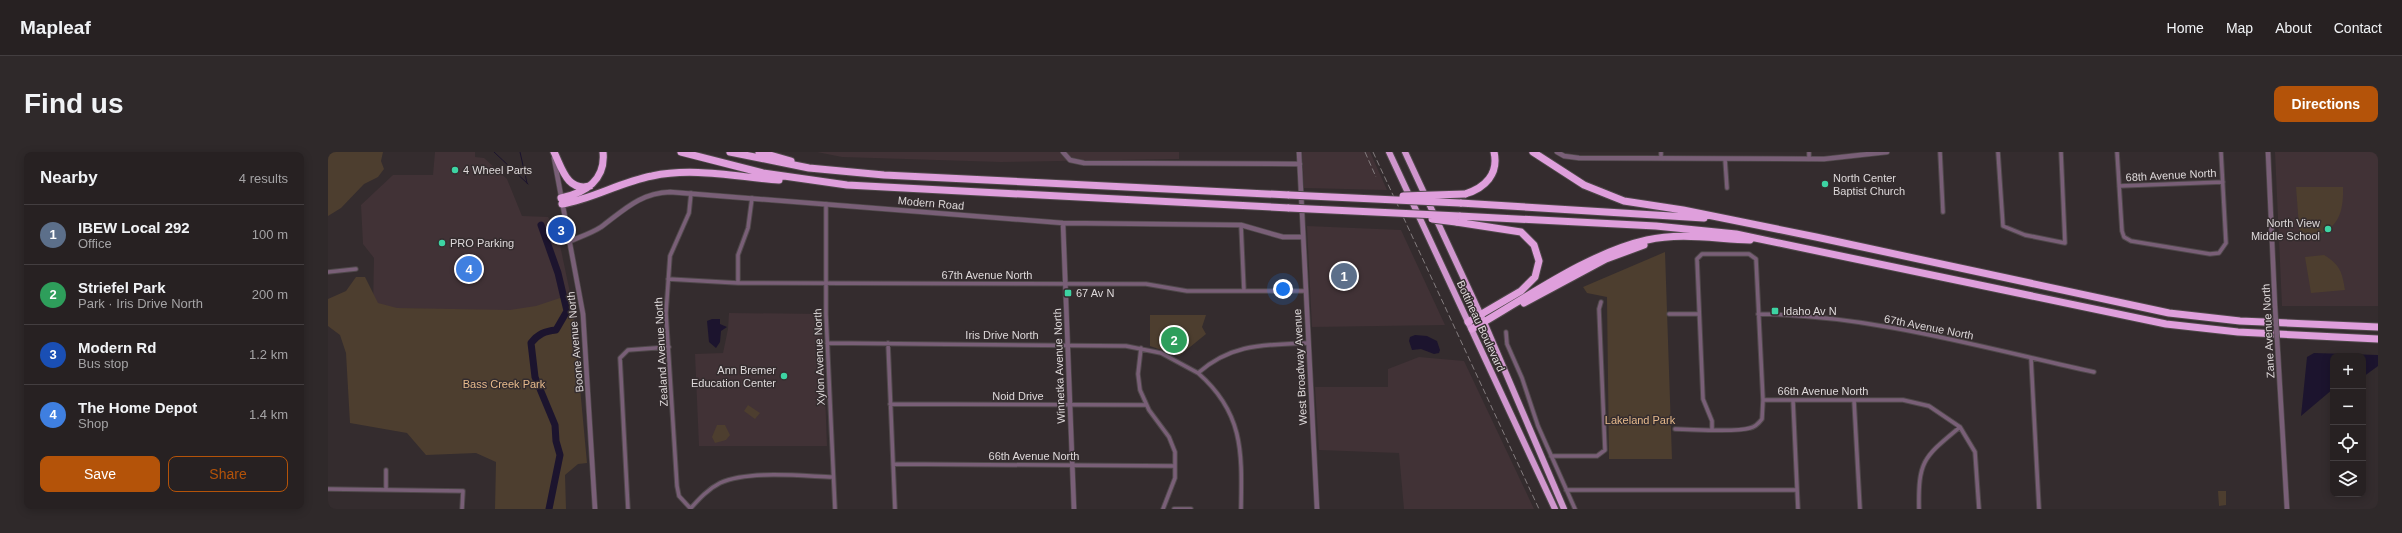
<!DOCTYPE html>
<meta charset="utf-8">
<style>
:root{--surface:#272122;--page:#2f292a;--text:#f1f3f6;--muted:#a4a3a5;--line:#433e40;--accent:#b45309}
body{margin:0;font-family:Arial,sans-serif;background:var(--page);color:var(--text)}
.controls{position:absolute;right:12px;bottom:12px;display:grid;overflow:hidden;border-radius:8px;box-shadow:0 2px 10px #0003}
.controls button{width:36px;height:36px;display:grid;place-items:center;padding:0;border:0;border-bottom:1px solid var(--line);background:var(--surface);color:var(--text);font:20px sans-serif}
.you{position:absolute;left:955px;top:137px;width:14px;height:14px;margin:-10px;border:3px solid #fff;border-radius:50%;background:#1a73e8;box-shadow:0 0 0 6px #1a73e833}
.badge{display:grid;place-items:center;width:26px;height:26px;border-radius:50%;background:var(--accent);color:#fff;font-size:13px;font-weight:700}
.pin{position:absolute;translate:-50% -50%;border:2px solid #fff;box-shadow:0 1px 4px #0006}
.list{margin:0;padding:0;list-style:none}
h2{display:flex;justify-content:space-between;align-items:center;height:52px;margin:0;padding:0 16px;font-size:17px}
h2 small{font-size:13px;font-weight:400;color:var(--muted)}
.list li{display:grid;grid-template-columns:26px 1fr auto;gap:12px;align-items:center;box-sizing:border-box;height:60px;padding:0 16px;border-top:1px solid var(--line)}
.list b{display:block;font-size:15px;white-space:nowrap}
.list p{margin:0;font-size:13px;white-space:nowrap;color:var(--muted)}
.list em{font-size:13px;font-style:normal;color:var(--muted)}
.actions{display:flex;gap:8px;padding:12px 16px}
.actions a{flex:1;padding:9px 0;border:1px solid var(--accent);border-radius:8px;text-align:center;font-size:14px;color:var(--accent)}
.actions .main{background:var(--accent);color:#fff}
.icon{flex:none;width:22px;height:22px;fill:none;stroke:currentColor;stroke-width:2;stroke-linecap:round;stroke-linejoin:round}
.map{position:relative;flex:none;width:2050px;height:357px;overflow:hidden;border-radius:8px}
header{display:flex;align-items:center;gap:24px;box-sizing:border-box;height:56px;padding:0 20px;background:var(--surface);border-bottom:1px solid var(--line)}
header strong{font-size:19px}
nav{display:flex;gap:22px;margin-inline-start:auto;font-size:14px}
.intro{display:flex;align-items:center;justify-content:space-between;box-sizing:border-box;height:96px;padding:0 24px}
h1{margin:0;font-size:28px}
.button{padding:10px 18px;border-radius:8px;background:var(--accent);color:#fff;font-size:14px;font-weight:700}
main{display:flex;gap:24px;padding:0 24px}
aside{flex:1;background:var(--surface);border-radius:8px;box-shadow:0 2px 10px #0003}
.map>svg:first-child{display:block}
.built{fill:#413236}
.green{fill:#4d3e2f}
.water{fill:#1c142e}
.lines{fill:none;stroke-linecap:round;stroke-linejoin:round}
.stream{stroke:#1c142e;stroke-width:1}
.river{stroke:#1c142e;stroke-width:7}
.minor-casing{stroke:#4f484a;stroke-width:5.5}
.tertiary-casing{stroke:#4f484a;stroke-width:6}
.trunk-casing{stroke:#4f484a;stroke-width:8}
.motorway-casing{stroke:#4f484a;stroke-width:9}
.minor{stroke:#795f77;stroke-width:3.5}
.tertiary{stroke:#795f77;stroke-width:4.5}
.trunk{stroke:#d096ce;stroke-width:6}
.motorway{stroke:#df9fdc;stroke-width:7}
.rail{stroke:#837c7e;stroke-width:1;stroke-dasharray:6 3;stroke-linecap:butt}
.tertiary-bridge-casing{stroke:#4f484a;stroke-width:6;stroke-linecap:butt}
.motorway-bridge-casing{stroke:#4f484a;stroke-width:9;stroke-linecap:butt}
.tertiary-bridge{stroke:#795f77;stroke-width:4.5}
.motorway-bridge{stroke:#df9fdc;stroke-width:7}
.poi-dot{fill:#3dd4a3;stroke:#342c2e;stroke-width:1.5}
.labels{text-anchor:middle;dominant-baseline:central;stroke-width:3;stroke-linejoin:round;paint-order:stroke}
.poi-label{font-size:11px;fill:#ded9da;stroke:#342c2e;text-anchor:start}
.street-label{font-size:11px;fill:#ded9da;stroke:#342c2e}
.park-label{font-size:11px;fill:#e6b98b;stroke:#342c2e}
</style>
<header>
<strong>Mapleaf</strong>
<nav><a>Home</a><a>Map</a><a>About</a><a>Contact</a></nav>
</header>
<div class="intro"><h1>Find us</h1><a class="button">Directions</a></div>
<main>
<aside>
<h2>Nearby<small>4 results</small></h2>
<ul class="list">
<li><span class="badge" style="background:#5c6f8a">1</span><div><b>IBEW Local 292</b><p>Office</p></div><em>100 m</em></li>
<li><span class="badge" style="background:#2e9e5b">2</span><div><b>Striefel Park</b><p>Park · Iris Drive North</p></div><em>200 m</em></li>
<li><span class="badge" style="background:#1a4fb4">3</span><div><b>Modern Rd</b><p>Bus stop</p></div><em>1.2 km</em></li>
<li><span class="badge" style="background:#3f7fe0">4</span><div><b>The Home Depot</b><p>Shop</p></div><em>1.4 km</em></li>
</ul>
<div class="actions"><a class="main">Save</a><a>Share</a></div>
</aside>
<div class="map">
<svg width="2050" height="357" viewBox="0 0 2050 357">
<rect width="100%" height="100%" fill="#342c2e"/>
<path class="built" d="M107,0H147V5L156,6L179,27L194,64L220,65L229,79L244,150L212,159L45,156L46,106L35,92L33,53L65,23H105Z
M489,0H851V7L673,10L514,5Z
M974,0H1042L1059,38L976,36Z
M1947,0H2050V154H1954Z
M979,74L1073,78L1117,173L984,175Z
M401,161L494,162L499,294H371L367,202L395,201L400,177Z
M1091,205L1136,209L1206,357H1076L1071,301L991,298L987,235H1060V217Z"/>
<path class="green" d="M0,0H55L53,9L56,17L50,25L36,32L13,56L0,64Z
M1968,35H2015C2016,68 2006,82 1972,87Z
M1337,100L1344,307H1281L1279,145L1259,141L1255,135Z
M1996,103C2012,113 2014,119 2017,138L1983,141L1977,105Z
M28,125H37L50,151L69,156L182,158L208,154L232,146L244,150L259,311L250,312L237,323L238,357H167L168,310L148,301L98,303L79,281L22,271L18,201L12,183L0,174V147L18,139Z
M822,163H878L874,175L878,182L851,204L822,194Z
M420,253L432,261L427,267L416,259Z
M389,273H397L402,283L398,288L387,291L384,285Z
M1890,339H1898V353L1891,354Z"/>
<path class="water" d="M384,167H392V172L399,175L393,179L392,190L388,196L381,190L379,169Z
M1087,183L1099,184L1109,189L1112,198L1111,201L1106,202L1093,197L1084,198L1081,189L1082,185Z
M1986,201L2050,203V214L2035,225V204H2005V237L1973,264L1979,205Z"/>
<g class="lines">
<path class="stream" d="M166,0L200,32
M192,0L199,31"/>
<path class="river" d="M213,73L230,121L239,159L228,178C217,179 210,182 203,191L207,225L227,273L228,289L232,303L221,357"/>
<g class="minor-casing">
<path id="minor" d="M1333,0V6
M1481,0V7
M1612,0L1615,60
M1670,0L1675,74L1697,83L1737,91L1733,0
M1789,0L1794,79L1796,85L1803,89L1882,102L1891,101L1898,91L1893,0
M1397,7L1399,36
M1791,34L1895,30
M363,41L361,61L342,104L338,161L349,334L351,344L363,357
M498,52V162L507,357
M913,73L916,139
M0,120L28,117
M340,127L410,131L818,132L859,139H977
M410,131V103L420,76L424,46
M1341,162H1371
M1430,162C1544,163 1656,196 1766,220
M1178,180L1179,192L1194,226L1210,274L1247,357
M499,191L798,194L833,201L870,221C904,191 937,193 980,191
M560,191L567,357
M813,196L810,222L812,238L821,258L841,285L847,300V326L835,357
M1703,206L1711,357
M870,221C916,261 914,301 913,357
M1435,248H1575L1601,254L1632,275L1647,300L1651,357
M1465,248L1470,357
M1526,248L1532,357
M562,252L818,253
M1347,277C1365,277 1406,281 1422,276C1427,275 1431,271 1434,267L1435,248L1428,107L1421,102H1374L1369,107L1375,247L1384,269V277
M1223,304H1269L1277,298L1271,157L1273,150
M565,312L847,314
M0,337L135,339L134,357
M58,337V318
M1238,338H1469
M300,357L292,206L300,198L341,195
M362,357C371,347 380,337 392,331C420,318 474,324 505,325
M846,357H863
M1591,357C1590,308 1596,305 1632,275"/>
</g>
<g class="tertiary-casing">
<path id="tertiary" d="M735,0L742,8L756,11L972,12
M971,0L989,357
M1229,0L1236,4L1251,6L1496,7L1559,0
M1940,0L1947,155
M226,6L255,162L267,357
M735,71L746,357
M242,89C252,85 264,81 273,75C296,58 312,41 342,40L735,71L913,73L955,85H975
M1950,202L1959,357"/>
</g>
<g class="trunk-casing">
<path id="trunk" d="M1061,0L1227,357
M1077,0L1156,170L1236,357"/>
</g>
<g class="motorway-casing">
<path id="motorway" d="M226,0C234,16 239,40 262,34
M353,0L435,21L519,33L961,56
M402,0L481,16L556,23L961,43
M431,0L463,9
M1205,0L1256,33L1296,49L1355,58L1488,85L1841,161L1912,169L2050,175
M1137,42C1157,36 1171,22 1166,0
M233,46C257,41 278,28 275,0
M1132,51L1376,66
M234,52C265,47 292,30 324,24C365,15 409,25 451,28
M1131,64L1328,74L1408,82L1838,172L1910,180L2050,187
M1128,70L1193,80L1206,93L1211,109L1207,125L1193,139L1140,170
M1196,151L1278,107L1316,93
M1144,177C1197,147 1260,101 1319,88C1353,80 1388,87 1422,88"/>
</g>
<use href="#minor" class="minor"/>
<use href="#tertiary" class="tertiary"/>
<use href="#trunk" class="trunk"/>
<use href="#motorway" class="motorway"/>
<path class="rail" d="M1037,0L1048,25
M1045,0L1211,357"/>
<g class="tertiary-bridge-casing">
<path id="tertiary-bridge" d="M1947,155L1950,202"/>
</g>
<g class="motorway-bridge-casing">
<path id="motorway-bridge" d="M961,43L1132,51
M1075,44L1137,42
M961,56L1131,64
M1104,67L1128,70"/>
</g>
<use href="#tertiary-bridge" class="tertiary-bridge"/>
<use href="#motorway-bridge" class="motorway-bridge"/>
</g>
<g class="poi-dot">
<circle cx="127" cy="18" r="4"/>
<circle cx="1497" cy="32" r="4"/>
<circle cx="2000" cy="77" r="4"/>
<circle cx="114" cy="91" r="4"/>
<rect x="736" y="137" width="8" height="8" rx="2"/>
<rect x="1443" y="155" width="8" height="8" rx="2"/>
<circle cx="456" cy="224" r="4"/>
</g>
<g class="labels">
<g class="poi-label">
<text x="135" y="18">4 Wheel Parts</text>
<text x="1505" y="26">North Center<tspan x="1505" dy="13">Baptist Church</tspan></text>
<text x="1992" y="71" text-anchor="end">North View<tspan x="1992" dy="13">Middle School</tspan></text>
<text x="122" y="91">PRO Parking</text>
<text x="748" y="141">67 Av N</text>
<text x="1455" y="159">Idaho Av N</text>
<text x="448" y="218" text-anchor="end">Ann Bremer<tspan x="448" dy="13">Education Center</tspan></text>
</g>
<g class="street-label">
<text transform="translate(1843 23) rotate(-3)">68th Avenue North</text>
<text transform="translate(603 51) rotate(5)">Modern Road</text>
<text x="659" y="123">67th Avenue North</text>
<text transform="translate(1153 174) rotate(65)">Bottineau Boulevard</text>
<text transform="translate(1601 175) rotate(11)">67th Avenue North</text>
<text transform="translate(1940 179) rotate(-93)">Zane Avenue North</text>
<text x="674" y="183">Iris Drive North</text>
<text transform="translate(247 190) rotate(-95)">Boone Avenue North</text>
<text transform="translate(333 200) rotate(-93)">Zealand Avenue North</text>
<text transform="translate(491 205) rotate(-92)">Xylon Avenue North</text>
<text transform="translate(731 214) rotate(-92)">Winnetka Avenue North</text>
<text transform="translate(972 215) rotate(-93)">West Broadway Avenue</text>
<text x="1495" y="239">66th Avenue North</text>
<text x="690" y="244">Noid Drive</text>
<text x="706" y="304">66th Avenue North</text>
</g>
<g class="park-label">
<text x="176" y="232">Bass Creek Park</text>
<text x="1312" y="268">Lakeland Park</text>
</g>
</g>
</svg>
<div class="controls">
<button>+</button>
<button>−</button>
<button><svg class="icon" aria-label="locate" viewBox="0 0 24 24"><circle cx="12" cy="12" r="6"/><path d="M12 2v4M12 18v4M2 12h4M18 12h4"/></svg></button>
<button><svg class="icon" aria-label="layers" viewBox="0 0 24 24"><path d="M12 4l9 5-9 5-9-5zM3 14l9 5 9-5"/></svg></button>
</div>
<div class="you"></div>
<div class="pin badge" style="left:1016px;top:124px;background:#5c6f8a">1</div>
<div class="pin badge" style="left:846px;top:188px;background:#2e9e5b">2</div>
<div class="pin badge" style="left:233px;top:78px;background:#1a4fb4">3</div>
<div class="pin badge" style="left:141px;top:117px;background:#3f7fe0">4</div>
</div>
</main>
